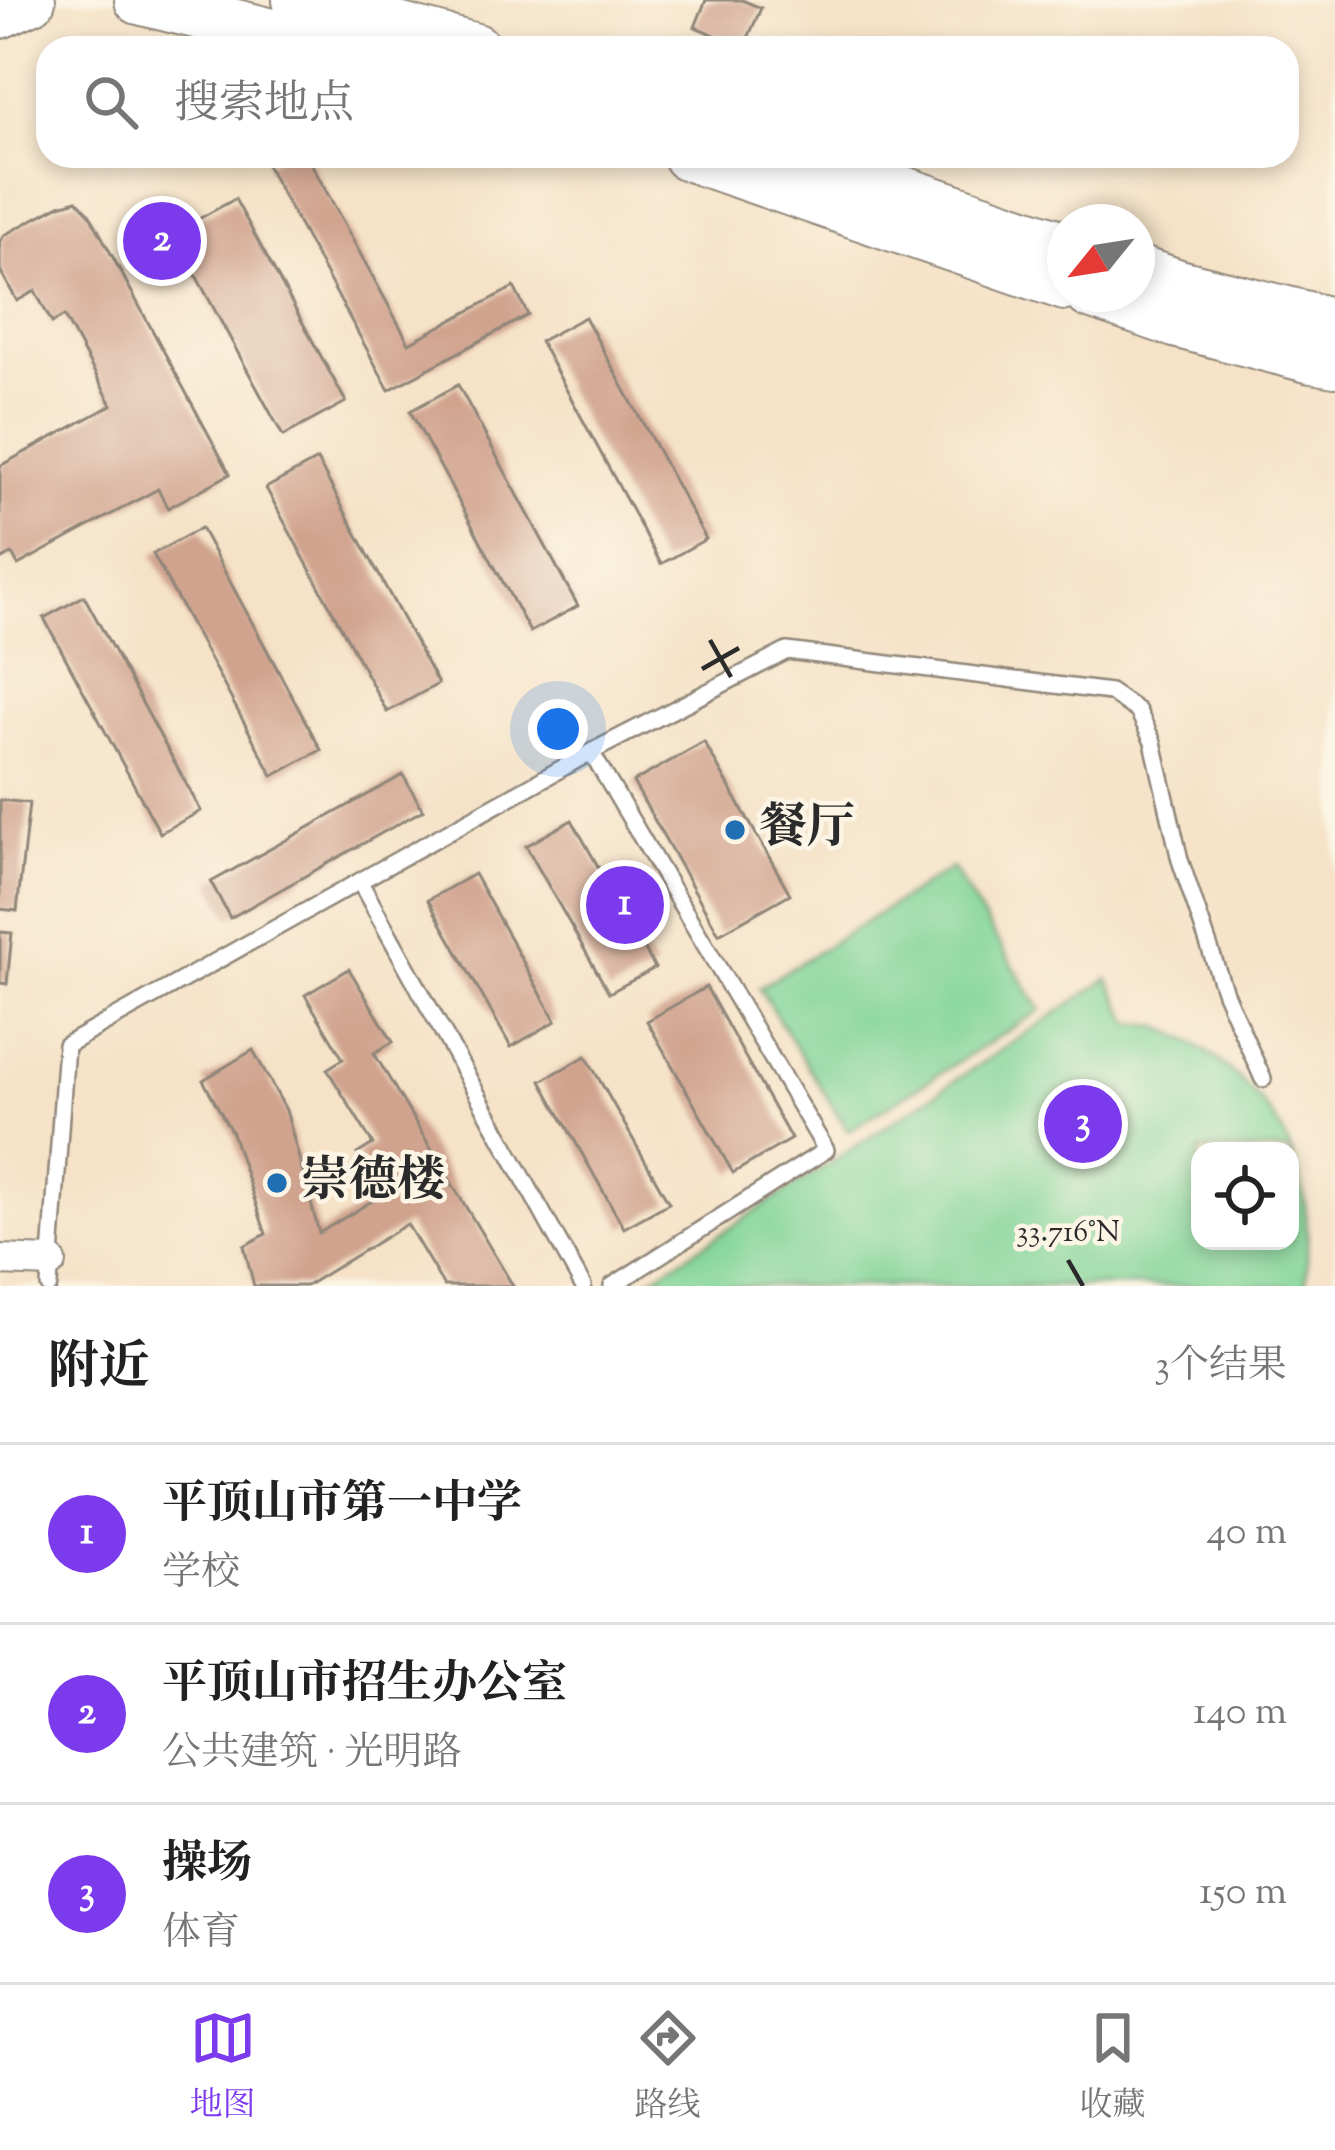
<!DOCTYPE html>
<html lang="zh">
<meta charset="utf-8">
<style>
:root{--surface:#fff;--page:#f6f6f6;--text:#222;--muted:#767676;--line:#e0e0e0;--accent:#7c3aed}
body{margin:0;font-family:"Sorts Mill Goudy","Noto Serif SC",serif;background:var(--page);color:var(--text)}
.controls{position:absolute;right:36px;bottom:36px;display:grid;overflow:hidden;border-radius:24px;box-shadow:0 6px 18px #0003}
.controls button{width:108px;height:108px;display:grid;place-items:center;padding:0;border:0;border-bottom:3px solid var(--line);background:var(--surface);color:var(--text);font:60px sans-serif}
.compass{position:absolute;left:1047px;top:204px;width:108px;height:108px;border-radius:50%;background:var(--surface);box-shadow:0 6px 18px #0003;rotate:240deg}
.you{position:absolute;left:558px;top:729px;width:42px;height:42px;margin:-30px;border:9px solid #fff;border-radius:50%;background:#1a73e8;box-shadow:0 0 0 18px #1a73e833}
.badge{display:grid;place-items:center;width:78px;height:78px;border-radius:50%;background:var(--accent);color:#fff;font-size:39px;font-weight:700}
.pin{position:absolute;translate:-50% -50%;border:6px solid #fff;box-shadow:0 3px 12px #0006}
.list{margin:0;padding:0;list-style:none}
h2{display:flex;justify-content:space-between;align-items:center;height:156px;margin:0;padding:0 48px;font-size:51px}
h2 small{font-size:39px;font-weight:400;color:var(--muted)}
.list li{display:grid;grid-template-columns:78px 1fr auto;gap:36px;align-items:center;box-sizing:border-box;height:180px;padding:0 48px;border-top:3px solid var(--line)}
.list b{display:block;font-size:45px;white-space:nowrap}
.list p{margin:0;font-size:39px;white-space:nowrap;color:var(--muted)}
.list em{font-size:39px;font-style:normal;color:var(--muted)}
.icon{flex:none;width:66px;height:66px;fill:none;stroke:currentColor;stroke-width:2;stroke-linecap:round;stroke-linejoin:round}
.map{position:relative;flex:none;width:1335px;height:1286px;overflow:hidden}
.search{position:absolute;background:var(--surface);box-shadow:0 6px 18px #0003;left:36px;right:36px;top:36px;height:132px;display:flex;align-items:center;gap:30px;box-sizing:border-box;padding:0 42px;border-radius:36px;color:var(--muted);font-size:45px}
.sheet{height:696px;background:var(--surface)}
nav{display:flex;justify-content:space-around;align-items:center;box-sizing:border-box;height:168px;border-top:3px solid var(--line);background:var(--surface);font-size:33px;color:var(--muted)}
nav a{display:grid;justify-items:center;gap:6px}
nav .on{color:var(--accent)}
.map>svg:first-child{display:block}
.green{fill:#7fd497;stroke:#558061;stroke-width:3;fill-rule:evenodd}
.building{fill:#d0a38e}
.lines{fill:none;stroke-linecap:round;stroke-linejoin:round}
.service-casing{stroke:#908679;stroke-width:20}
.minor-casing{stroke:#908679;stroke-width:34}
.primary-casing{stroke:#908679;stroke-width:52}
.service{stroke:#fff;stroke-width:15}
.minor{stroke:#fff;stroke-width:30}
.primary{stroke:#fff;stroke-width:48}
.ticks{fill:none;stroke:#2b2b2b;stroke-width:4.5}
.poi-dot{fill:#1f6fb2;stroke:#fcf5e5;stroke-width:4.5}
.labels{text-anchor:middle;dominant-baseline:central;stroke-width:9;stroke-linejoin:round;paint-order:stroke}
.poi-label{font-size:48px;font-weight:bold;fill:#2b2b2b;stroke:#fcf5e5;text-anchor:start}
.ticks-label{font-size:30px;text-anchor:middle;fill:#2b2b2b;stroke:#fcf5e5;stroke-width:9;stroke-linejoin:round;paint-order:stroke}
</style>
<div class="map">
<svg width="1335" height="1286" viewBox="0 0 1335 1286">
<rect width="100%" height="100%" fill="#fcf5e5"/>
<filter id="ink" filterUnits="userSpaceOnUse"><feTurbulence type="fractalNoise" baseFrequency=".00833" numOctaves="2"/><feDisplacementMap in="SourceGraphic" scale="24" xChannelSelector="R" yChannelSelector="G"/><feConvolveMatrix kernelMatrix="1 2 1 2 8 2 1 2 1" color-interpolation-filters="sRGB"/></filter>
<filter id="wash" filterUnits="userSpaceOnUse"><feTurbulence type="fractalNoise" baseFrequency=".004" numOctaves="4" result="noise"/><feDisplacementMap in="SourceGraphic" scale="48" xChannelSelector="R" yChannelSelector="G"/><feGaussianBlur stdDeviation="2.7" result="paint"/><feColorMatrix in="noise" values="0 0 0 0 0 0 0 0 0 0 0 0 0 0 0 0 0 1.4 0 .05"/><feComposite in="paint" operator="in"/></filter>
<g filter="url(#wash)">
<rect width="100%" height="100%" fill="#f5e2c7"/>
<path class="green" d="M952,868L1041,1010L848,1131L759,988Z
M1108,979L1131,1023C1140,1024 1151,1024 1159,1027C1210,1045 1267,1097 1289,1146C1309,1189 1309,1240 1306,1286H640L855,1147ZM1290,1151V1241H1200V1151Z"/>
<g id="blocks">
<path class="building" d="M706,0H742L761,8L744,47L695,27Z
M280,156H307L409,343L514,287L528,315L389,390L266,164Z
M235,199L346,402L283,436L173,233Z
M77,200L89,213L230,474L168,508L158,489L18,565L12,554L0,560V466L112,405L64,316L52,323L35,291L17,301L0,270V242L4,235L60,205Z
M585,317L706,539L661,564L540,341Z
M458,385L578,606L530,632L410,411Z
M317,460L438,684L387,712L266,488Z
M201,528L321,750L273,776L153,554Z
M84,596L201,811L160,833L44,618Z
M704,742L790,894L719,934L633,782Z
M403,775L423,810L230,918L211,882Z
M0,800L29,803L17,911L0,909Z
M572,820L655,968L609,993L526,846Z
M474,874L556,1021L511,1047L428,900Z
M0,932L12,933L7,984L0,983Z
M349,969L393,1042L374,1053L513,1286H444L407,1224L306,1286H254L244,1246L266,1234L232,1133L203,1080L253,1050L286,1110L319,1233L382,1195L357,1154L373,1144L327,1069L343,1059L305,995Z
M706,987L791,1139L733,1173L647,1021Z
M586,1056L669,1203L624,1228L541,1081Z"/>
</g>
</g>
<g filter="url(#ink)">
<use href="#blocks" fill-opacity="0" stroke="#908679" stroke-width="3"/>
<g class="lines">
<g class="service-casing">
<path id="service" d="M591,752L826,1150L612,1286
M360,882L583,1286
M49,1286L66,1045L591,752L787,651L1110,692L1138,711L1153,742L1180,860L1225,993L1263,1079"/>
</g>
<g class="minor-casing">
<path id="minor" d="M0,1260L51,1262"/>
</g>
<g class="primary-casing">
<path id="primary" d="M139,0L333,48
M297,0L476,48
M0,14L31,0
M687,156L1065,286
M802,156L1065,246
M1137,270L1179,284L1335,323
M1090,294L1175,323L1312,359L1335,363"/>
</g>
<use href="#service" class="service"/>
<use href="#minor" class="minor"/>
<use href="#primary" class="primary"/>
</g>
</g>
<path class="ticks" d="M710,640L731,677M702,669L739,648M1068,1260L1083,1286"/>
<g class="poi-dot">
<circle cx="735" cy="830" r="12"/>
<circle cx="277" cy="1183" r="12"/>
</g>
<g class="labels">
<g class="poi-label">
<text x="759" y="830">餐厅</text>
<text x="301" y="1183">崇德楼</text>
</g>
</g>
<g class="ticks-label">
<text x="1068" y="1241">33.716°N</text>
</g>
</svg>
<div class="controls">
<button><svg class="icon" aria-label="locate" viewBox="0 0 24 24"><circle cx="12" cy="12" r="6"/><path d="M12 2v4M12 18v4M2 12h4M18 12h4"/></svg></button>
</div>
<svg class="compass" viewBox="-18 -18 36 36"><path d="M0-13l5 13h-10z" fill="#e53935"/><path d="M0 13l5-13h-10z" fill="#767676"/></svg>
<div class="you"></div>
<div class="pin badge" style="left:625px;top:905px">1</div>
<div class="pin badge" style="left:162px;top:241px">2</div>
<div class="pin badge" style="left:1083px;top:1124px">3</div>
<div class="search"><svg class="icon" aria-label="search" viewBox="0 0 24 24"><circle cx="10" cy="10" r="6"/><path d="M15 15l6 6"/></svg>搜索地点</div>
</div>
<section class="sheet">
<h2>附近<small>3个结果</small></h2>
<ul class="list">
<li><span class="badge">1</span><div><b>平顶山市第一中学</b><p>学校</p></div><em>40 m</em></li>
<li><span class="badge">2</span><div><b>平顶山市招生办公室</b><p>公共建筑 · 光明路</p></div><em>140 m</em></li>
<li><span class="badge">3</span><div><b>操场</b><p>体育</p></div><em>150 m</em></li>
</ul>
</section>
<nav>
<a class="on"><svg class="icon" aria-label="map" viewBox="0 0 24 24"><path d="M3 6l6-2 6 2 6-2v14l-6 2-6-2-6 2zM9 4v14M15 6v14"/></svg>地图</a>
<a><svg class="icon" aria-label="directions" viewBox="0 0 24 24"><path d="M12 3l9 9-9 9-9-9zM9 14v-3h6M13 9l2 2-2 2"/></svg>路线</a>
<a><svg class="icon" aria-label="saved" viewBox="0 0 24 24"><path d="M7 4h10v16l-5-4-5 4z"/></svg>收藏</a>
</nav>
